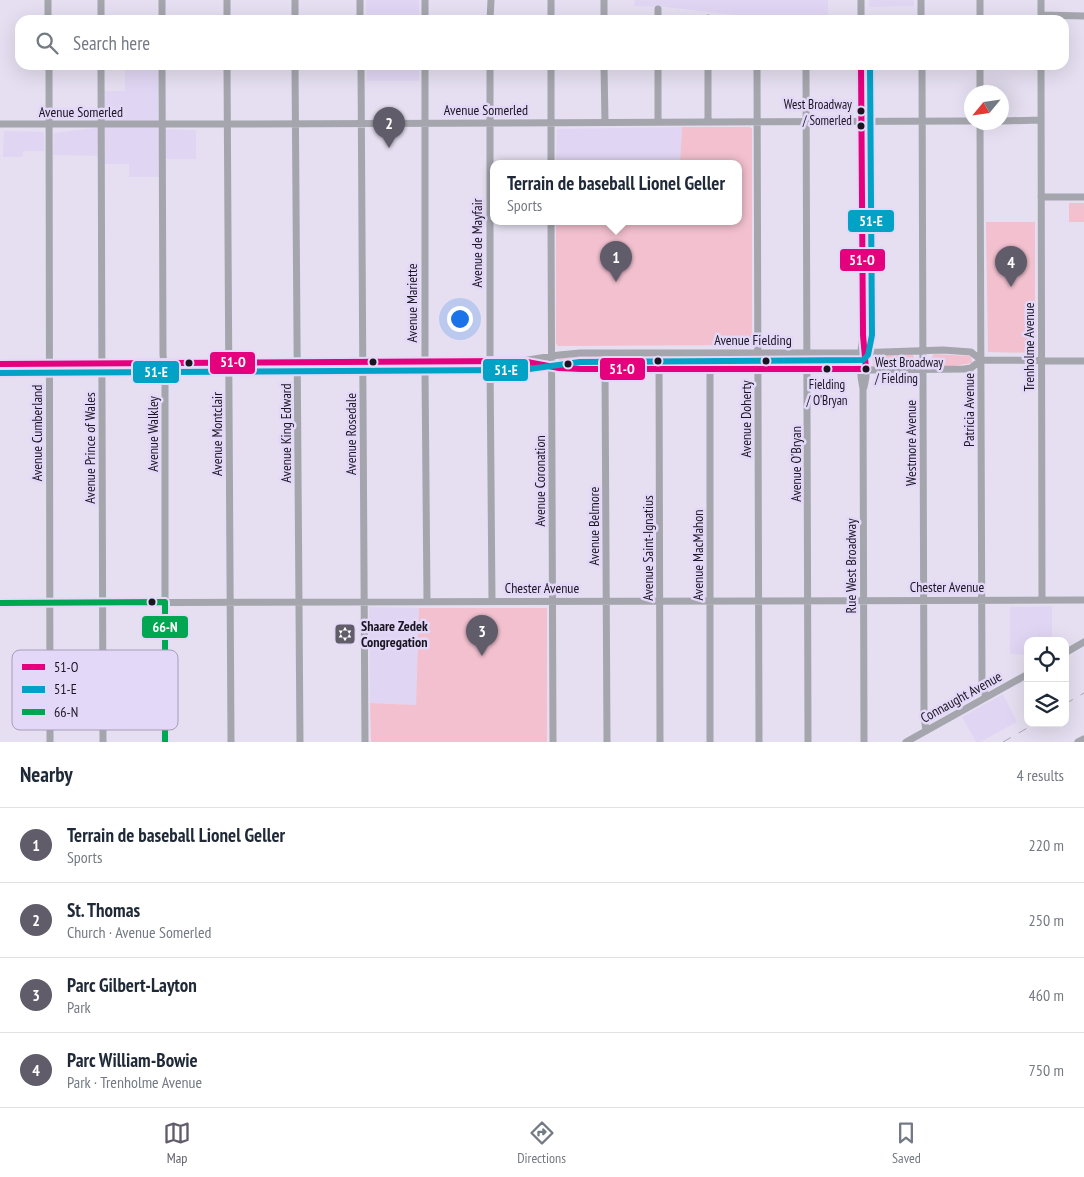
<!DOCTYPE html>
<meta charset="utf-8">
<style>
:root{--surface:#fff;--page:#f2f2f3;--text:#1f2937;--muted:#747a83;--line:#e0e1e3;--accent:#615c6a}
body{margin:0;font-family:"PT Sans Narrow",sans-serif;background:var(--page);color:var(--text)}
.controls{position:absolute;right:15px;bottom:15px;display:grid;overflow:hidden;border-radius:10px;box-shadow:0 5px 20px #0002}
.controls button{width:45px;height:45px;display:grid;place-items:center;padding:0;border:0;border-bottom:1px solid var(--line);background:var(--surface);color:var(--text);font:25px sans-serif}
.compass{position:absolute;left:964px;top:85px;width:45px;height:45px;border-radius:50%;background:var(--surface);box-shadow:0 5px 20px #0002;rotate:241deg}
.you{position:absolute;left:459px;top:318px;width:18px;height:18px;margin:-12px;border:4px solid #fff;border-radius:50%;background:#1a73e8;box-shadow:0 0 0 8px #1a73e833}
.badge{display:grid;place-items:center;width:32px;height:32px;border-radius:50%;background:var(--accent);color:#fff;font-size:16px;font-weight:700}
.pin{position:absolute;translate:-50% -41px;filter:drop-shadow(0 1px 2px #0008)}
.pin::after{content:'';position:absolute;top:26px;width:18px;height:15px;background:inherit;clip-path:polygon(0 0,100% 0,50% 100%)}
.popup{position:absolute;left:490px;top:160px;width:252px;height:65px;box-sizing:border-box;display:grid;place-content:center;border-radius:10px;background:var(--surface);filter:drop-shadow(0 1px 4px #0005);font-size:16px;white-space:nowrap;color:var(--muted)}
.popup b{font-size:19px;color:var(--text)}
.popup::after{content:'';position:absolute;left:50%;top:100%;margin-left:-10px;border:10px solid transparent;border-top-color:var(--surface)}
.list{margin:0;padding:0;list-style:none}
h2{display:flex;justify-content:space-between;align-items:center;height:65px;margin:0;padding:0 20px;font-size:21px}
h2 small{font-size:16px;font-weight:400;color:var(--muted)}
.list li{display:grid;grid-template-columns:32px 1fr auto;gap:15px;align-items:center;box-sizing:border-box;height:75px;padding:0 20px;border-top:1px solid var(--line)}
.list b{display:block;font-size:19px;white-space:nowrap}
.list p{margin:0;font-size:16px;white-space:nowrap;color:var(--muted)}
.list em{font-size:16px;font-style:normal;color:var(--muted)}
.icon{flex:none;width:28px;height:28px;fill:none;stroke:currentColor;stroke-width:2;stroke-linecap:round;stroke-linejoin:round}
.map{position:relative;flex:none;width:1084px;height:742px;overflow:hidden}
.search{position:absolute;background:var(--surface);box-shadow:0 5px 20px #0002;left:15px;right:15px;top:15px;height:55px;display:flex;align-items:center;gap:12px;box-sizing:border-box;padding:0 18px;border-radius:15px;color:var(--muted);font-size:19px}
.sheet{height:365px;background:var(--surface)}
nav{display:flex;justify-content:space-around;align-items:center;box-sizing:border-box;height:70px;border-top:1px solid var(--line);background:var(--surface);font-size:14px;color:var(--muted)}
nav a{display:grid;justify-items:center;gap:2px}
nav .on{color:var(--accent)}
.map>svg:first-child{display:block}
.built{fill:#e0d6f3}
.green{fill:#f2c0cf}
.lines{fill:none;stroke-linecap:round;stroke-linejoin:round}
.minor{stroke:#a5a6ad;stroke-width:7}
.rail{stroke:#a9a7b0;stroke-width:1;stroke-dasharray:9 9;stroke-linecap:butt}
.bus-1-casing{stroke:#e3d8f8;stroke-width:10}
.bus-2-casing{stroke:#e3d8f8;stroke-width:10}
.bus-3-casing{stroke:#e3d8f8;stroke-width:10}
.bus-1{stroke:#e5007d;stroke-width:6}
.bus-2{stroke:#01a2c5;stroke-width:6}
.bus-3{stroke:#00a651;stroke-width:6}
.bus-dot{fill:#1a1621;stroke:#e3d8f8;stroke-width:2}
.labels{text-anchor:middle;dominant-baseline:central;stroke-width:5;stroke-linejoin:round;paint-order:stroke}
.bus-label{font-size:13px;fill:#1a1621;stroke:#e3d8f8;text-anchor:end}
.street-label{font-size:14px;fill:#1a1621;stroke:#e3d8f8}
.poi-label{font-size:14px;font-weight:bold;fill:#1a1621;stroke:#e3d8f8;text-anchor:start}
.key{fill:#e3d8f8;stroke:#a79eb8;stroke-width:1}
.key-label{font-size:14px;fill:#1a1621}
.line-badge{stroke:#e3d8f8;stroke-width:2}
.badge-label{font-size:14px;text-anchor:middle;font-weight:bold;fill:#fff}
</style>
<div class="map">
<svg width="1084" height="742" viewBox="0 0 1084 742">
<rect width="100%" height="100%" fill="#e5dff1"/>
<path class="built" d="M366,0H419V20H366Z
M635,0H828V20H780L666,7L634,6Z
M869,0H914V6L869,7Z
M125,65H158V129L196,130V159H160V177H129V164H102V156L53,155L54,133L103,127V91H125Z
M367,65H419V81H367Z
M682,127L680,163H556L557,129Z
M4,131L42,132L44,134V151H23L22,157H3Z
M1052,606V641H1028V655L1010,654V607Z
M369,607L419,608L416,705L370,703Z
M1003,694L1017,722L980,742H976L962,717Z"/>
<path class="green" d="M682,127H750L752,129V345L558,346L556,343V221H738V163H680Z
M1069,203H1084V222H1069Z
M986,222H1035V353L988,352Z
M912,354L914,357V364L912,367H875L873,365L872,355Z
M934,354L971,356L972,363L954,366H933L932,356Z
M600,355V367L559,364V358H561Z
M609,355L651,356L650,367H609Z
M750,355V366H668V356Z
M766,355H799L800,366H766Z
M815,355H852V366H815Z
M419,608H547V742H371L370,703L416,705Z"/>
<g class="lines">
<path class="minor" d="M48,0V20
M101,0V20
M227,0V20
M295,0V20
M360,0V20
M551,0V20
M604,0V20
M861,0V20
M921,0V20
M980,0V20
M1041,0V20
M658,9V20
M1041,15L1084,16
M708,18V20
M162,20V0
M425,20V0
M490,20L491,0
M49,65L50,742
M101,65L103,742
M162,65L163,354L165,378V742
M227,65L231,742
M295,65C296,291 299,516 300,742
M361,65L365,742
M425,65V369L427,601
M490,65V362L492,601
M551,65V163
M604,65L605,122
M658,65V122
M708,65V122
M757,65L759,742
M806,65L808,742
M861,65L863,335C860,354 859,371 863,389L864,742
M922,65L924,716L926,731
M980,65V92
M1041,65L1042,600
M1002,121L1041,120
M980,122L982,686L986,697
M0,124H249L972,121
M1041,197H1084
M551,221L553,742
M659,353L660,742
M530,363L559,368L581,369L854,368L871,370L964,369L971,368L981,360L1084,361
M0,364L522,361L559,355L580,353H854L943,350L971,352L981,360
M605,369L607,742
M710,369V742
M864,387L866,377L865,348
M0,603L1084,600
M1065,653L1084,642
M906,742L1028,674
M1078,742L1084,739"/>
<path class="rail" d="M1065,704L1084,693
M1003,742L1036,723"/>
<g class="bus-1-casing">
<path id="bus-1" d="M0,364L522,361L559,368L581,369H866L863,335L861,65"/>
</g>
<g class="bus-2-casing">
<path id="bus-2" d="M0,373L522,370L580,362L863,360L868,355L872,335L870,65"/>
</g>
<g class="bus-3-casing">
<path id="bus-3" d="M0,603L165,602V742"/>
</g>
<use href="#bus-1" class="bus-1"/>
<use href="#bus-2" class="bus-2"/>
<use href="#bus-3" class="bus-3"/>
</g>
<defs>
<g id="synagogue-square" transform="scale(1.125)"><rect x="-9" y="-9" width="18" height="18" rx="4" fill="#615c6a" stroke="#e3d8f8"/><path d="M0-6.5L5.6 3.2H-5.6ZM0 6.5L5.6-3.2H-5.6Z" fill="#fff"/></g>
</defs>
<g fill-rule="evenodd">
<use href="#synagogue-square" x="345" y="634"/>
</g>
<g class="bus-dot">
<circle cx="861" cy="111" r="4.5"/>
<circle cx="861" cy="126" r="4.5"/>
<circle cx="658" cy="361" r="4.5"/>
<circle cx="766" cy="361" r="4.5"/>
<circle cx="373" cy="362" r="4.5"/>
<circle cx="189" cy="363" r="4.5"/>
<circle cx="568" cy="364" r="4.5"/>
<circle cx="827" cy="369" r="4.5"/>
<circle cx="866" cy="369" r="4.5"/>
<circle cx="152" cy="602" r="4.5"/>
</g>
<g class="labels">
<g class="bus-label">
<text x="852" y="104">West Broadway<tspan x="852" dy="16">/ Somerled</tspan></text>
<text x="875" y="362" text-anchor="start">West Broadway<tspan x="875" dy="16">/ Fielding</tspan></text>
<text x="827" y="384" text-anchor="middle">Fielding<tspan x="827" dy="16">/ O'Bryan</tspan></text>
</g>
<g class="street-label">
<text x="486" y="110">Avenue Somerled</text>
<text x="81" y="112">Avenue Somerled</text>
<text transform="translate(477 243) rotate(-90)">Avenue de Mayfair</text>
<text transform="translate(412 303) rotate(-90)">Avenue Mariette</text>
<text x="753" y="340">Avenue Fielding</text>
<text transform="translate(1029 347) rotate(-90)">Trenholme Avenue</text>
<text transform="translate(969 410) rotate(-90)">Patricia Avenue</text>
<text transform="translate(746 419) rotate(-90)">Avenue Doherty</text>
<text transform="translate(37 433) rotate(-90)">Avenue Cumberland</text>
<text transform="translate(286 433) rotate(-90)">Avenue King Edward</text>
<text transform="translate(153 434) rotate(-90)">Avenue Walkley</text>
<text transform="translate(217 434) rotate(-90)">Avenue Montclair</text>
<text transform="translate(351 434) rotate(-90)">Avenue Rosedale</text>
<text transform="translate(911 443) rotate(-90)">Westmore Avenue</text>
<text transform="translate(90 448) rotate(-90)">Avenue Prince of Wales</text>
<text transform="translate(796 464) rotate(-90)">Avenue O'Bryan</text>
<text transform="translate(540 481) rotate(-90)">Avenue Coronation</text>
<text transform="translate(594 526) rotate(-90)">Avenue Belmore</text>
<text transform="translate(648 548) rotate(-90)">Avenue Saint-Ignatius</text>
<text transform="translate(698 555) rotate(-90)">Avenue MacMahon</text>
<text transform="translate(851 566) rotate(-90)">Rue West Broadway</text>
<text x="947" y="587">Chester Avenue</text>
<text x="542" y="588">Chester Avenue</text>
<text transform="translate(961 697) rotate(-29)">Connaught Avenue</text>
</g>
<g class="poi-label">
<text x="361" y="626">Shaare Zedek<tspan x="361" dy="16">Congregation</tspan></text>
</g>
</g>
<rect x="12" y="650" width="166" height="80" rx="8" class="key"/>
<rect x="22" y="664" width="23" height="6" fill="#e5007d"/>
<rect x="22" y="686" width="23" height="7" fill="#01a2c5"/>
<rect x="22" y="709" width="23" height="6" fill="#00a651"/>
<g class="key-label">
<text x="54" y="672">51-O</text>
<text x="54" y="694">51-E</text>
<text x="54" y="717">66-N</text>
</g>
<g class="line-badge">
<rect x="847" y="209" width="48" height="24" rx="5" fill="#01a2c5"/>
<rect x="839" y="248" width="47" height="24" rx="5" fill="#e5007d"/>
<rect x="209" y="351" width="47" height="24" rx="5" fill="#e5007d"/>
<rect x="599" y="357" width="47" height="24" rx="5" fill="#e5007d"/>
<rect x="482" y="358" width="47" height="24" rx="5" fill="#01a2c5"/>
<rect x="132" y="360" width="48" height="24" rx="5" fill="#01a2c5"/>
<rect x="141" y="615" width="48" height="24" rx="5" fill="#00a651"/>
</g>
<g class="badge-label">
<text x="871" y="226">51-E</text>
<text x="862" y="265">51-O</text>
<text x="233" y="367">51-O</text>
<text x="622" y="374">51-O</text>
<text x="506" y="375">51-E</text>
<text x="156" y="377">51-E</text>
<text x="165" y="632">66-N</text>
</g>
</svg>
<div class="controls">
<button><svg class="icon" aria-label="locate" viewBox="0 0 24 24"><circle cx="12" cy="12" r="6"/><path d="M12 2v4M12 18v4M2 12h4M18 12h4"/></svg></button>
<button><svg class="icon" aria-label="layers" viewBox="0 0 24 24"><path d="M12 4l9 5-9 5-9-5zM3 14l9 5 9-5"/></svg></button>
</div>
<svg class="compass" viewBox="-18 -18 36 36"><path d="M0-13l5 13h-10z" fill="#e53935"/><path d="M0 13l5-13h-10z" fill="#747a83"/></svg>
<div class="you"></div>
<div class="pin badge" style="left:616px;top:282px">1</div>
<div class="popup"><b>Terrain de baseball Lionel Geller</b>Sports</div>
<div class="pin badge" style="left:389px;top:148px">2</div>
<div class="pin badge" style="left:482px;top:656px">3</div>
<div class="pin badge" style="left:1011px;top:287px">4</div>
<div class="search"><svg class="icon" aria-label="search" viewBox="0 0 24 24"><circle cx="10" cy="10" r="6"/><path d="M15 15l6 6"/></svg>Search here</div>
</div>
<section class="sheet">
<h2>Nearby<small>4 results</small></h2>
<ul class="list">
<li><span class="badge">1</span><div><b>Terrain de baseball Lionel Geller</b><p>Sports</p></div><em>220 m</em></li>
<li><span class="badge">2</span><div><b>St. Thomas</b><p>Church · Avenue Somerled</p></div><em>250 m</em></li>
<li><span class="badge">3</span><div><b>Parc Gilbert-Layton</b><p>Park</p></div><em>460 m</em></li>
<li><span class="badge">4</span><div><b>Parc William-Bowie</b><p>Park · Trenholme Avenue</p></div><em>750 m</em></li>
</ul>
</section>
<nav>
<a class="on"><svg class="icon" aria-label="map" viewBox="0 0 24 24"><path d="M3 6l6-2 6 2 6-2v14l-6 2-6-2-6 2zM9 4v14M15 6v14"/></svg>Map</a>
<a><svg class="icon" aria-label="directions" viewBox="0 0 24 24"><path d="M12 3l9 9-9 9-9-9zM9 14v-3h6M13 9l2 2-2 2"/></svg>Directions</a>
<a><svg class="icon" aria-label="saved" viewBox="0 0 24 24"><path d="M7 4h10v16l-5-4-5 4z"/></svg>Saved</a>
</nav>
